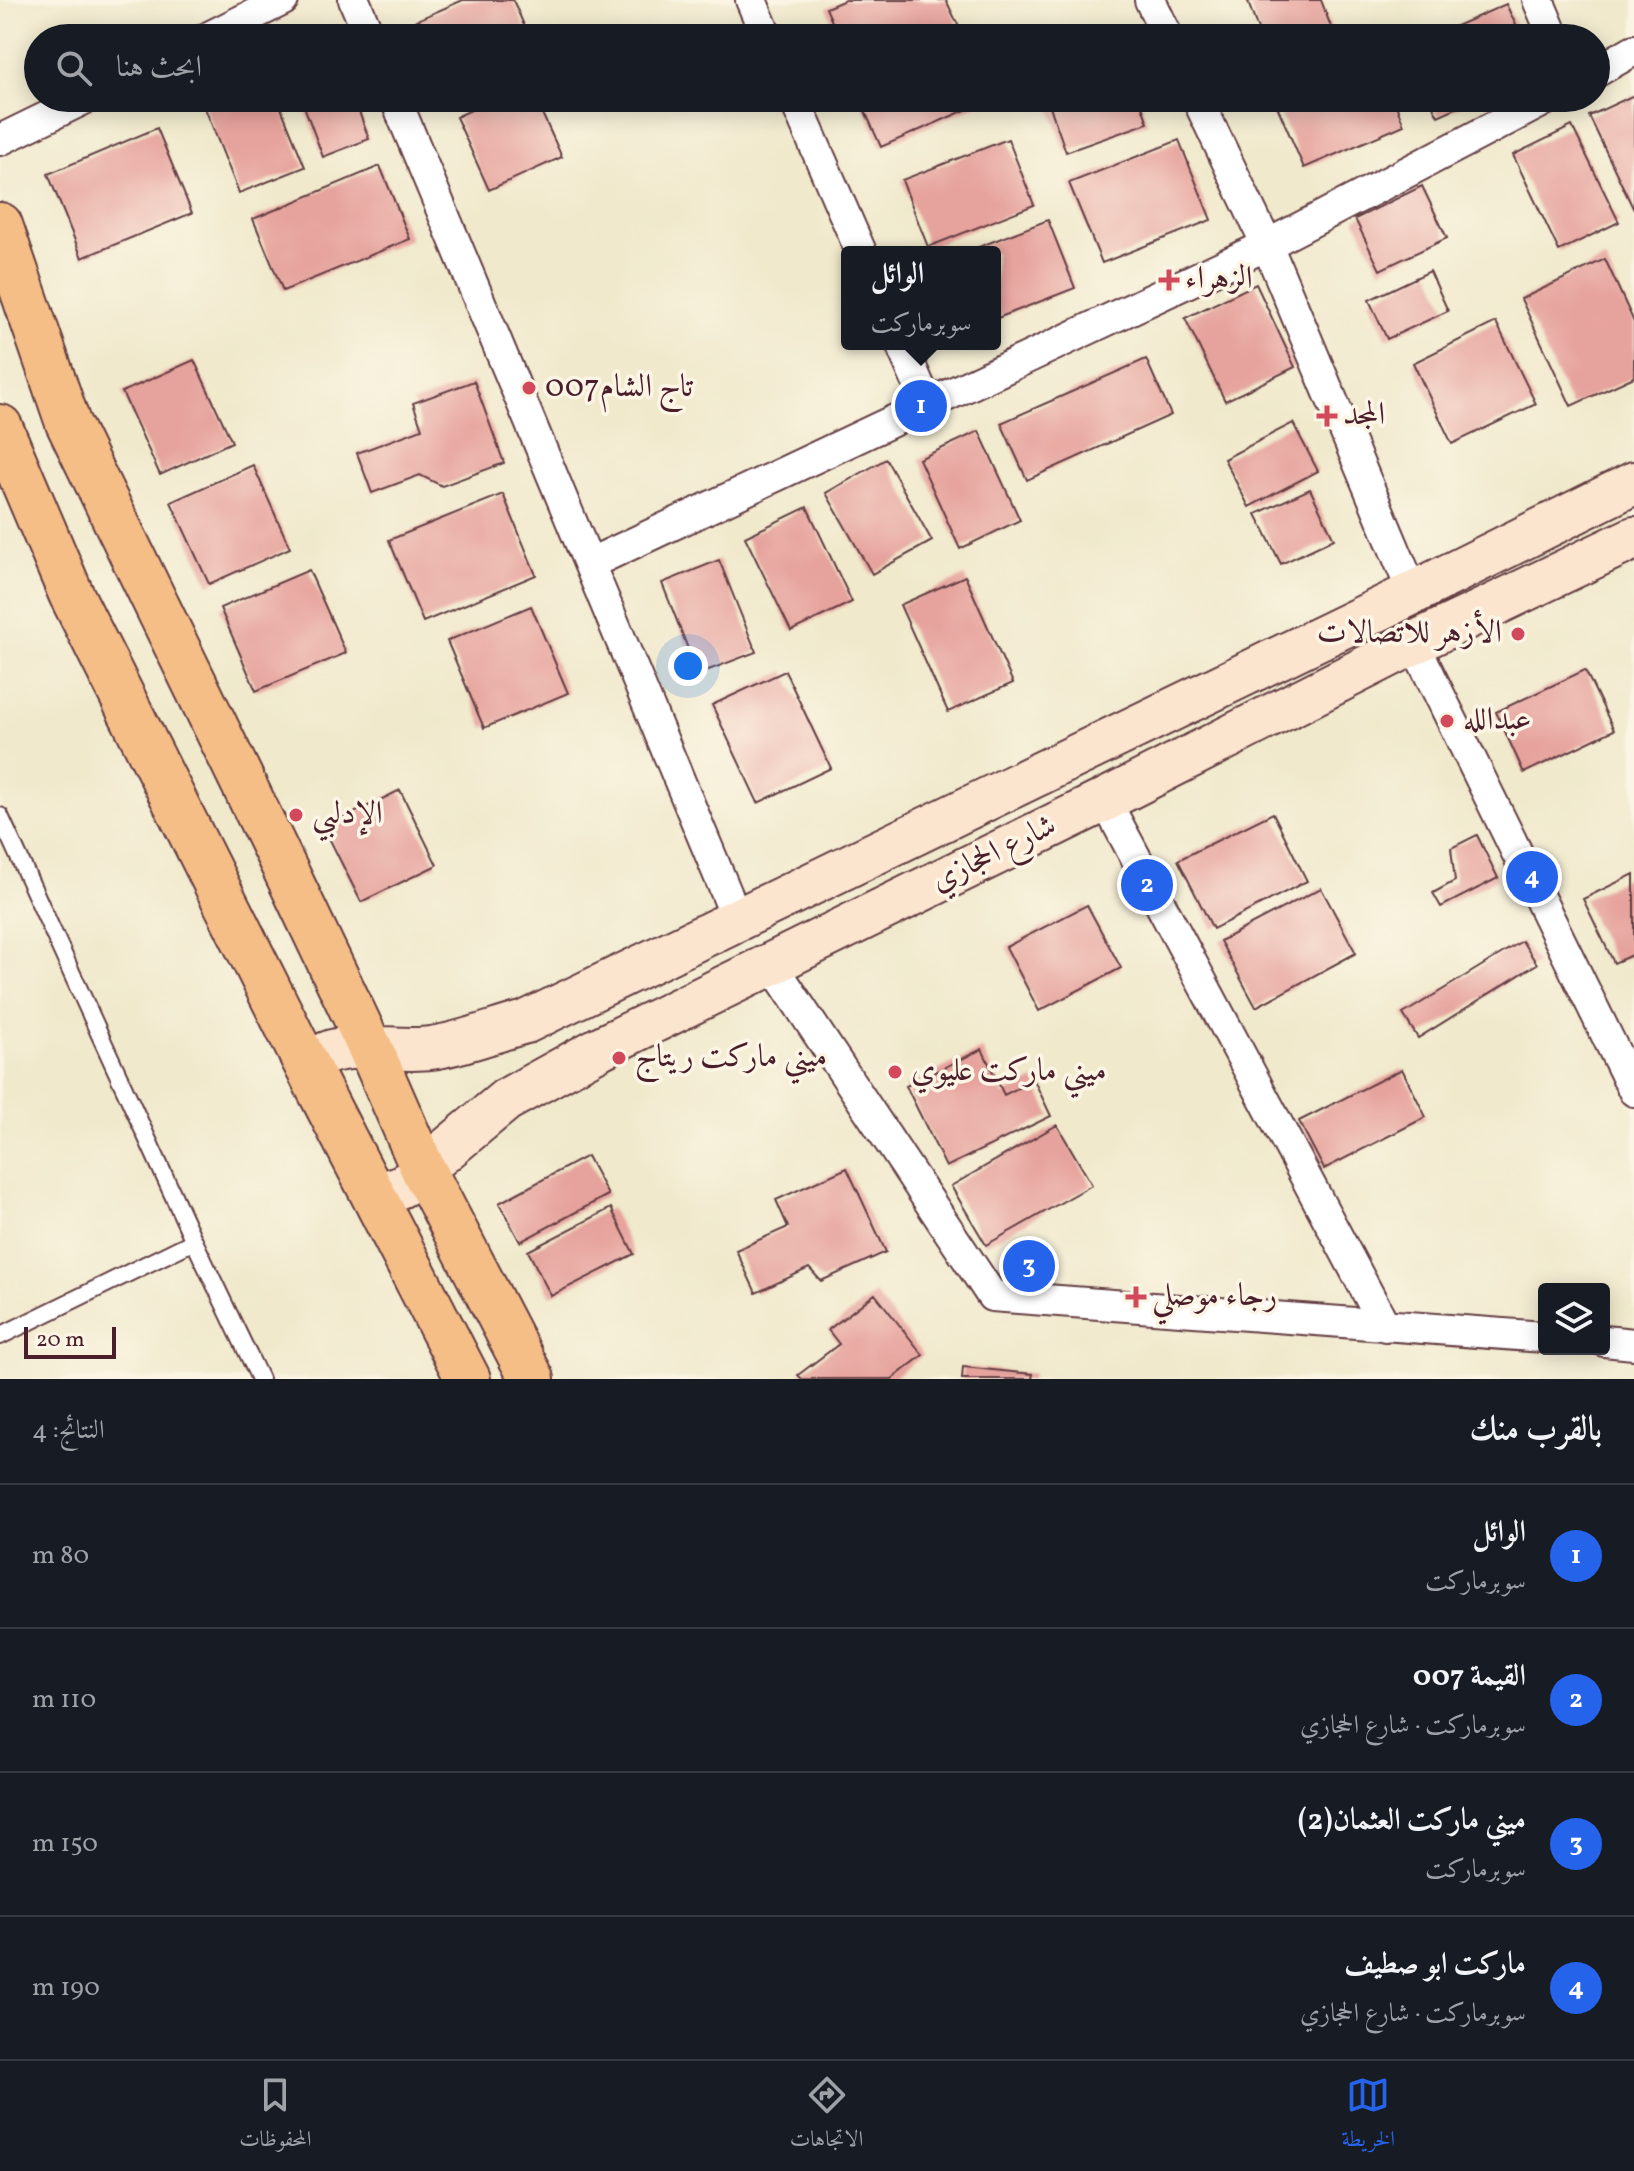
<!DOCTYPE html>
<html lang="ar">
<meta charset="utf-8">
<style>
:root{--surface:#171b24;--page:#242831;--text:#f1f3f6;--muted:#9ea1a6;--line:#363941;--accent:#2563eb}
body{margin:0;font-family:Vollkorn,Amiri,serif;background:var(--page);color:var(--text);direction:rtl}
.controls{position:absolute;right:24px;bottom:24px;display:grid;overflow:hidden;border-radius:8px;box-shadow:0 4px 20px #0003}
.controls button{width:72px;height:72px;display:grid;place-items:center;padding:0;border:0;border-bottom:2px solid var(--line);background:var(--surface);color:var(--text);font:40px sans-serif}
.scale{position:absolute;left:24px;bottom:20px;width:92px;box-sizing:border-box;padding-left:8px;border:4px solid #4a1f2b;border-top:0;font-size:22px;line-height:28px;white-space:nowrap;color:#4a1f2b;-webkit-text-stroke:6px #fcf5e5;paint-order:stroke}
.you{position:absolute;left:688px;top:666px;width:28px;height:28px;margin:-20px;border:6px solid #fff;border-radius:50%;background:#1a73e8;box-shadow:0 0 0 12px #1a73e833}
.badge{display:grid;place-items:center;width:52px;height:52px;border-radius:50%;background:var(--accent);color:#fff;font-size:26px;font-weight:700}
.pin{position:absolute;translate:-50% -50%;border:4px solid #fff;box-shadow:0 2px 8px #0006}
.popup{position:absolute;left:841px;top:246px;width:160px;height:104px;box-sizing:border-box;display:grid;place-content:center;border-radius:8px;background:var(--surface);filter:drop-shadow(0 2px 6px #0005);font-size:26px;white-space:nowrap;color:var(--muted)}
.popup b{font-size:30px;color:var(--text)}
.popup::after{content:'';position:absolute;left:50%;top:100%;margin-left:-16px;border:16px solid transparent;border-top-color:var(--surface)}
.list{margin:0;padding:0;list-style:none}
h2{display:flex;justify-content:space-between;align-items:center;height:104px;margin:0;padding:0 32px;font-size:34px}
h2 small{font-size:26px;font-weight:400;color:var(--muted)}
.list li{display:grid;grid-template-columns:52px 1fr auto;gap:24px;align-items:center;box-sizing:border-box;height:144px;padding:0 32px;border-top:2px solid var(--line)}
.list b{display:block;font-size:30px;white-space:nowrap}
.list p{margin:0;font-size:26px;white-space:nowrap;color:var(--muted)}
.list em{font-size:26px;font-style:normal;color:var(--muted)}
.icon{flex:none;width:44px;height:44px;fill:none;stroke:currentColor;stroke-width:2;stroke-linecap:round;stroke-linejoin:round}
.map{position:relative;flex:none;width:1634px;height:1379px;overflow:hidden;direction:ltr}
.search{position:absolute;background:var(--surface);box-shadow:0 4px 20px #0003;left:24px;right:24px;top:24px;height:88px;display:flex;align-items:center;gap:20px;box-sizing:border-box;padding:0 28px;border-radius:44px;color:var(--muted);font-size:30px}
.sheet{height:680px;background:var(--surface)}
nav{display:flex;justify-content:space-around;align-items:center;box-sizing:border-box;height:112px;border-top:2px solid var(--line);background:var(--surface);font-size:22px;color:var(--muted)}
nav a{display:grid;justify-items:center;gap:4px}
nav .on{color:var(--accent)}
.map>svg:first-child{display:block}
.building{fill:#e6a29c}
.lines{fill:none;stroke-linecap:round;stroke-linejoin:round}
.service-casing{stroke:#633d43;stroke-width:20}
.minor-casing{stroke:#633d43;stroke-width:34}
.secondary-casing{stroke:#633d43;stroke-width:46}
.trunk-casing{stroke:#633d43;stroke-width:48}
.service{stroke:#fff;stroke-width:16}
.minor{stroke:#fff;stroke-width:30}
.secondary{stroke:#fbe5cf;stroke-width:42}
.trunk{stroke:#f6be87;stroke-width:44}
.poi-dot{fill:#d1495b;stroke:#fcf5e5;stroke-width:3}
.labels{text-anchor:middle;dominant-baseline:central;stroke-width:7;stroke-linejoin:round;paint-order:stroke}
.poi-label{font-size:32px;fill:#4a1f2b;stroke:#fcf5e5;text-anchor:start}
.street-label{font-size:32px;fill:#4a1f2b;stroke:#fcf5e5}
</style>
<div class="map">
<svg width="1634" height="1379" viewBox="0 0 1634 1379">
<rect width="100%" height="100%" fill="#fcf5e5"/>
<filter id="ink" filterUnits="userSpaceOnUse"><feTurbulence type="fractalNoise" baseFrequency=".0125" numOctaves="2"/><feDisplacementMap in="SourceGraphic" scale="16" xChannelSelector="R" yChannelSelector="G"/><feConvolveMatrix kernelMatrix="1 2 1 2 8 2 1 2 1" color-interpolation-filters="sRGB"/></filter>
<filter id="wash" filterUnits="userSpaceOnUse"><feTurbulence type="fractalNoise" baseFrequency=".006" numOctaves="4" result="noise"/><feDisplacementMap in="SourceGraphic" scale="32" xChannelSelector="R" yChannelSelector="G"/><feGaussianBlur stdDeviation="1.8" result="paint"/><feColorMatrix in="noise" values="0 0 0 0 0 0 0 0 0 0 0 0 0 0 0 0 0 1.4 0 .05"/><feComposite in="paint" operator="in"/></filter>
<g filter="url(#wash)">
<rect width="100%" height="100%" fill="#f0e9cc"/>
<g id="blocks">
<path class="building" d="M463,0H513L527,32L513,38H422L415,21Z
M845,0H946L959,27L935,38H839L826,8Z
M1252,0H1321L1335,38H1261L1248,2Z
M1506,4L1522,38H1429Z
M1634,95V210L1589,116Z
M215,98H277L305,167L239,193L203,103Z
M301,98H354L369,139L323,157Z
M497,98H535L562,157L489,190L456,117Z
M866,98H993L881,147L860,100Z
M1047,98H1139L1148,123L1066,152Z
M1276,98H1393L1404,125L1304,168L1274,99Z
M1429,98H1478L1438,116Z
M1572,126L1619,222L1559,251L1513,155Z
M157,128L192,213L82,258L48,174Z
M1008,139L1034,205L928,247L902,180Z
M1179,140L1211,220L1102,263L1069,183Z
M380,166L410,239L283,291L253,219Z
M1422,186L1447,238L1380,270L1355,219Z
M1048,220L1075,288L995,319V252H966Z
M1605,259L1634,322V377L1571,406L1521,299Z
M1430,271L1448,311L1387,339L1369,300Z
M1256,284L1295,367L1225,401L1185,318Z
M1496,322L1536,404L1452,444L1413,363Z
M1146,359L1171,415L1027,480L1001,423Z
M194,360L232,442L160,475L122,392Z
M474,381L504,463L442,486L420,475L372,493L357,453L422,429L413,403Z
M1293,423L1318,471L1249,507L1224,459Z
M979,431L1020,520L960,549L919,459Z
M886,459L932,541L872,574L826,493Z
M253,465L290,548L209,584L171,502Z
M1310,489L1334,539L1281,564L1256,514Z
M503,494L536,575L423,622L389,540Z
M807,507L852,602L791,631L745,537Z
M719,560L756,652L698,674L662,583Z
M309,570L346,653L256,691L220,608Z
M965,576L1013,683L948,712L900,605Z
M531,606L568,693L484,728L447,641Z
M1585,670L1614,730L1524,773L1496,712Z
M785,671L831,768L758,803L712,705Z
M400,790L437,865L361,902L324,828Z
M1273,813L1307,881L1213,929L1178,860Z
M1477,835L1498,878L1441,907L1433,893L1455,881L1451,848Z
M1634,874V954L1614,963L1583,899Z
M1321,888L1356,953L1256,1007L1220,941Z
M1087,905L1121,968L1039,1011L1006,947Z
M1522,941L1537,964L1418,1038L1403,1014Z
M982,1049L1004,1095L1034,1080L1051,1116L946,1167L906,1086Z
M1402,1069L1426,1117L1324,1169L1299,1121Z
M1057,1125L1092,1185L986,1245L951,1186Z
M587,1156L608,1195L520,1242L499,1203Z
M847,1168L886,1252L821,1281L809,1268L756,1293L736,1250L788,1227L776,1200Z
M611,1208L634,1254L551,1296L528,1251Z
M875,1294L923,1355L892,1379H802L798,1375L839,1344L828,1330Z
M963,1367L1033,1374L1032,1379H962Z"/>
</g>
</g>
<g filter="url(#ink)">
<use href="#blocks" fill-opacity="0" stroke="#633d43" stroke-width="2"/>
<g class="lines">
<g class="service-casing">
<path id="service" d="M0,816L194,1241L0,1336
M194,1241L260,1379"/>
</g>
<g class="minor-casing">
<path id="minor" d="M354,0L370,38
M751,0L767,38
M1150,0L1168,38
M1538,0L1554,38
M207,38L283,0
M1596,72L1634,50
M395,98L738,921
M794,98L861,252
M1197,98L1267,245L1413,593
M0,140L86,98
M901,344L927,404
M591,563L1267,245L1549,98
M1414,643L1634,1091
M1105,800L1385,1326
M771,963L992,1296L1544,1337
M1604,1341L1634,1344"/>
</g>
<g class="secondary-casing">
<path id="secondary" d="M308,1068C314,1063 320,1056 327,1053C352,1042 401,1052 431,1048C462,1044 495,1030 526,1022L1413,593L1634,483
M372,1193C394,1191 409,1186 423,1169L506,1100L600,1048L1105,800L1414,643L1634,538"/>
</g>
<g class="trunk-casing">
<path id="trunk" d="M0,225L68,423L284,867L371,1050L423,1169L532,1379
M0,427L71,594L308,1068L468,1379"/>
</g>
<use href="#service" class="service"/>
<use href="#minor" class="minor"/>
<use href="#secondary" class="secondary"/>
<use href="#trunk" class="trunk"/>
</g>
</g>
<g class="poi-dot">
<path d="M1165 268h8v8h8v8h-8v8h-8v-8h-8v-8h8z"/>
<circle cx="529" cy="388" r="8"/>
<path d="M1323 404h8v8h8v8h-8v8h-8v-8h-8v-8h8z"/>
<circle cx="1518" cy="634" r="8"/>
<circle cx="1447" cy="721" r="8"/>
<circle cx="296" cy="815" r="8"/>
<circle cx="619" cy="1058" r="8"/>
<circle cx="895" cy="1072" r="8"/>
<path d="M1132 1285h8v8h8v8h-8v8h-8v-8h-8v-8h8z"/>
</g>
<g class="labels">
<g class="poi-label">
<text x="1185" y="280">الزهراء</text>
<text x="545" y="388">تاج الشام007</text>
<text x="1343" y="416">المجد</text>
<text x="1502" y="634" text-anchor="end">الأزهر للاتصالات</text>
<text x="1463" y="721">عبدالله</text>
<text x="312" y="815">الإدلبي</text>
<text x="635" y="1058">ميني ماركت ريتاج</text>
<text x="911" y="1072">ميني ماركت عليوي</text>
<text x="1152" y="1297">رجاء موصلي</text>
</g>
<g class="street-label">
<text transform="translate(994 854) rotate(-26)">شارع الحجازي</text>
</g>
</g>
</svg>
<div class="controls">
<button><svg class="icon" aria-label="layers" viewBox="0 0 24 24"><path d="M12 4l9 5-9 5-9-5zM3 14l9 5 9-5"/></svg></button>
</div>
<div class="scale">20 m</div>
<div class="you"></div>
<div class="pin badge" style="left:921px;top:406px">1</div>
<div class="popup"><b>الوائل</b>سوبرماركت</div>
<div class="pin badge" style="left:1147px;top:885px">2</div>
<div class="pin badge" style="left:1029px;top:1266px">3</div>
<div class="pin badge" style="left:1532px;top:877px">4</div>
<div class="search"><svg class="icon" aria-label="search" viewBox="0 0 24 24"><circle cx="10" cy="10" r="6"/><path d="M15 15l6 6"/></svg>ابحث هنا</div>
</div>
<section class="sheet">
<h2>بالقرب منك<small>النتائج: 4</small></h2>
<ul class="list">
<li><span class="badge">1</span><div><b>الوائل</b><p>سوبرماركت</p></div><em>80 m</em></li>
<li><span class="badge">2</span><div><b>القيمة 007</b><p>سوبرماركت · شارع الحجازي</p></div><em>110 m</em></li>
<li><span class="badge">3</span><div><b>ميني ماركت العثمان(2)</b><p>سوبرماركت</p></div><em>150 m</em></li>
<li><span class="badge">4</span><div><b>ماركت ابو صطيف</b><p>سوبرماركت · شارع الحجازي</p></div><em>190 m</em></li>
</ul>
</section>
<nav>
<a class="on"><svg class="icon" aria-label="map" viewBox="0 0 24 24"><path d="M3 6l6-2 6 2 6-2v14l-6 2-6-2-6 2zM9 4v14M15 6v14"/></svg>الخريطة</a>
<a><svg class="icon" aria-label="directions" viewBox="0 0 24 24"><path d="M12 3l9 9-9 9-9-9zM9 14v-3h6M13 9l2 2-2 2"/></svg>الاتجاهات</a>
<a><svg class="icon" aria-label="saved" viewBox="0 0 24 24"><path d="M7 4h10v16l-5-4-5 4z"/></svg>المحفوظات</a>
</nav>
